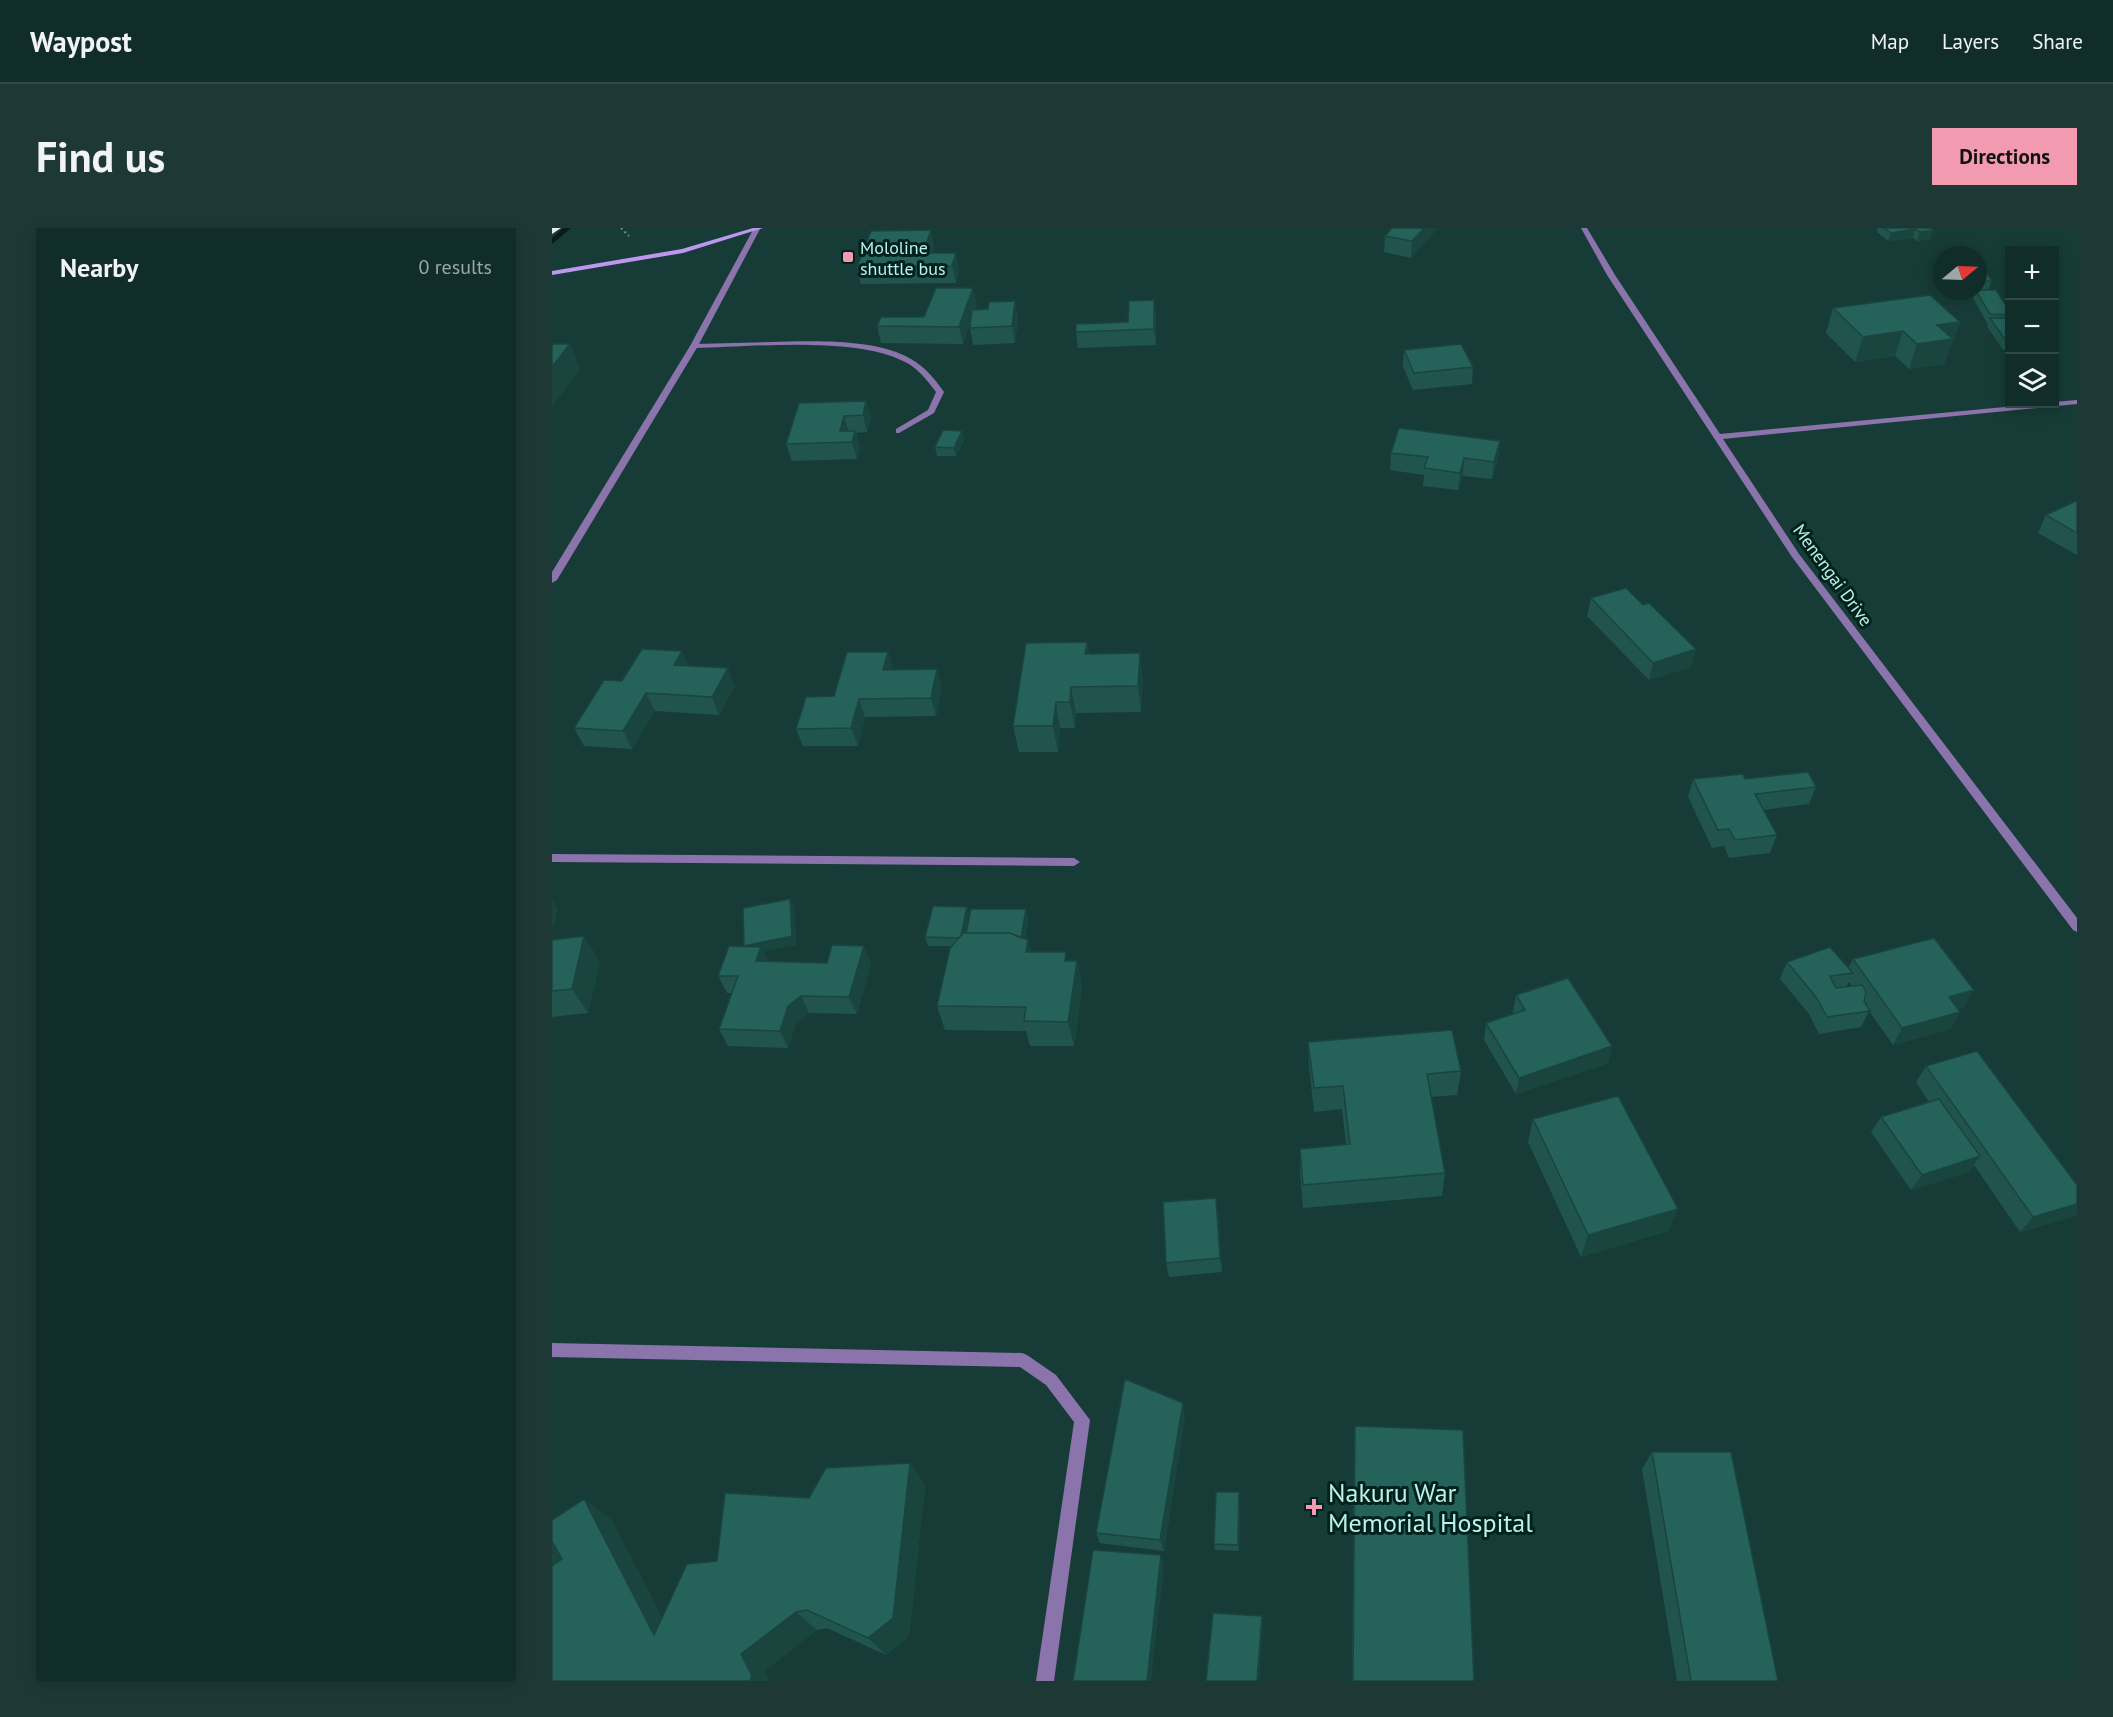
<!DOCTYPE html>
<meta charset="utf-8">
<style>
:root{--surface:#112d29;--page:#1e3935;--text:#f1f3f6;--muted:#9ca8a8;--line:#304946;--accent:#f29ab0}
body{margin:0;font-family:"PT Sans",sans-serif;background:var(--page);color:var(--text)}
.controls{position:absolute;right:18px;top:18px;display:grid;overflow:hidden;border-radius:0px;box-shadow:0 3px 15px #0003}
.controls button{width:54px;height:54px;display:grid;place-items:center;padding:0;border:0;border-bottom:2px solid var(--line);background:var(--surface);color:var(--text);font:30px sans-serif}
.compass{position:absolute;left:1381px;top:18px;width:54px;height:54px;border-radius:50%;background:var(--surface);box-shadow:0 3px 15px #0003;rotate:71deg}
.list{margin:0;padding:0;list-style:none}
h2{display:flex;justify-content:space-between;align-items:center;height:78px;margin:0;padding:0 24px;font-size:26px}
h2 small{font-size:20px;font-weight:400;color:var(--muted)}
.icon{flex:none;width:33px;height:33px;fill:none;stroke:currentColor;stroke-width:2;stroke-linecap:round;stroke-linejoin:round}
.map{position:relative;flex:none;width:1525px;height:1453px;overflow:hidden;border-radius:0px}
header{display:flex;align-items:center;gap:36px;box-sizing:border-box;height:84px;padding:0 30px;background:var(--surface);border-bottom:2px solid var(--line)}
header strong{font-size:28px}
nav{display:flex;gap:33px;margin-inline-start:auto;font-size:21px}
.intro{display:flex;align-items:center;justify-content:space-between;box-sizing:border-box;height:144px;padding:0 36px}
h1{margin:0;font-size:42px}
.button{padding:15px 27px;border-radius:0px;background:var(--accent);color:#111;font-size:21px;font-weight:700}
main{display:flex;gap:36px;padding:0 36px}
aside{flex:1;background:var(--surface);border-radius:0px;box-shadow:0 3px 15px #0003}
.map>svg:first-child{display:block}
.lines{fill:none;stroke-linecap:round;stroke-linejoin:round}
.stream{fill:#091c19;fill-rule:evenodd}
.path{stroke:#66928b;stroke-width:2;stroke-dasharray:2 3;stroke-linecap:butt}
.lane{fill:#8b74ab;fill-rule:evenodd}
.street{fill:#8b74ab;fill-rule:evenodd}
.secondary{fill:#bd96ee;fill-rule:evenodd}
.highway{fill:#eaeaea;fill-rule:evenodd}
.wall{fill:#20544d;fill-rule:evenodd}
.shaded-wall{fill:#1a453f}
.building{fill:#25625a;stroke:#1a453f;stroke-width:1.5}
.poi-dot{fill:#f29ab0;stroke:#00221e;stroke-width:2}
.labels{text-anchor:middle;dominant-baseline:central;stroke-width:6;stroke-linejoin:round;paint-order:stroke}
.far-poi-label{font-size:18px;fill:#bdf0e7;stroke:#00221e;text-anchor:start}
.far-street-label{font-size:18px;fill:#bdf0e7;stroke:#00221e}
.near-poi-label{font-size:26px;fill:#bdf0e7;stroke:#00221e;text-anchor:start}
</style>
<header>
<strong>Waypost</strong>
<nav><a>Map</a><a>Layers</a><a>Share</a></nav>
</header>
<div class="intro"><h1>Find us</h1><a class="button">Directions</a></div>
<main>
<aside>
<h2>Nearby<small>0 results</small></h2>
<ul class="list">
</ul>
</aside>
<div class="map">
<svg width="1525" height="1453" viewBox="0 0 1525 1453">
<rect width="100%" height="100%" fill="#173c37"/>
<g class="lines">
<path class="stream" d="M11,0H19L0,16V10Z"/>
<path class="path" d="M69,0L77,8"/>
<path class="lane" d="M220,114C259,113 324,110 359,131C373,139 383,151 392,164L382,185L347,205H344V201L376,182L384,164C375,152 365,139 351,133C302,108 198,119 142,120L138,118L142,116Z
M0,1115L470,1125L475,1127L504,1147L538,1192L502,1453H484L522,1194L494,1157L468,1139L0,1129Z"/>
<path class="street" d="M202,0L208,1L146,118L5,352L0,355V344L138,118Z
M1029,0H1035L1063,47L1168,206L1485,176H1502V174L1525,172V176L1171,211L1247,326L1525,690V704L1521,702L1240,329L1055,47Z
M0,626L522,630L528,634L522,638L0,634Z"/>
<path class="secondary" d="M201,0H211L131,25L0,47V43L130,21Z"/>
<path class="highway" d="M0,0H9L0,6Z"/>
</g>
<path class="wall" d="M840,0H886L859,30L832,24L833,8Z
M1326,0H1378L1381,2L1378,11L1365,13L1361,10L1336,13L1325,4Z
M382,19L380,25L407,41L404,55L309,56L305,39Z
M1426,36L1440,53L1436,62L1426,61Z
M1423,63H1426L1458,84V122H1451L1435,98L1436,95H1435L1421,70Z
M602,72L604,88V117L526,120L524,104L576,94Z
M425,77L423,82L466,89L463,115L421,117L418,100L419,92L411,116L329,115L325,98L372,89Z
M1281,80L1408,94L1392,136L1357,141L1343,128L1303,134L1274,105Z
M852,122L921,139L920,156L861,162L851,139Z
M314,173L319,190L315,204L304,205L308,220L305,231L240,233L234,216Z
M410,203L412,212L404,228H385L383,219Z
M948,213L946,230L940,251L911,248L906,262L871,258L872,247L838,242L839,225Z
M1525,274V327L1486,305L1494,287Z
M1039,370L1139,439L1097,452L1035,388Z
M535,414L537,426L591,451L589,484L524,485L523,500H508L506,524H467L461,498Z
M336,424L341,442L390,459L384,488L313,489L306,518H251L244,501Z
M136,438L183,458L167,487L103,483L80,521L32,518L22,500L70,453Z
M1141,551H1193L1264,559L1257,576L1211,582L1225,607L1218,625L1177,630L1172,618L1160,620L1136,569Z
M242,679L244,717L211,723L216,733L275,735L312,718L319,735L305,786L257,785L244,795L236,820L176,818L167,801L180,765H175L166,748L192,719Z
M415,679L418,688L474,681L476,690L473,711L476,712L479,724L516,733H525L530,758L522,818H478L474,803L393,802L385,778L400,718H376L373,709Z
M0,712L48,733L36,785L0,789Z
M1301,731L1412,779L1405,781L1408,784L1398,801L1341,817L1317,783L1309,799L1267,806L1257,786L1228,751L1235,734L1296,740ZM1297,754L1300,758L1294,759Z
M964,767L1060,818L1056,835L964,866L932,812L934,795L962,786L961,784Z
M756,814L909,843L905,867L879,869L893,945L890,968L751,980L748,944V921L794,917L790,881L762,884L757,838Z
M1374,838L1525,957V986L1523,988L1468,1004L1422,937L1417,944L1359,962L1319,904L1329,889L1377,874L1364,854Z
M981,891L1126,981L1116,1003L1029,1029L976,914Z
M666,985L670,1044L617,1049L614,1035Z
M633,1188L612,1323L548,1315L544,1305Z
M803,1198L922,1453H800L802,1216Z
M1100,1224L1226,1453H1125L1090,1241Z
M358,1235L373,1258L357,1408L334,1427L275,1400L265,1402L212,1443L217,1453H0L60,1292L110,1390L165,1333L257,1270Z
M688,1270L687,1323L663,1322L662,1316Z"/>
<path class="shaded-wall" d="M872,0H886L859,30L860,13Z
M1363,1L1361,10L1336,13L1339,5Z
M379,2L382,19L376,39L371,25Z
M1381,2L1378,11L1365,13L1368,4Z
M404,25L407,41L404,55L400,38Z
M421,60L425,77L411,116L407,99Z
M602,72L604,88V117L602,101Z
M463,73L466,89L463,115L460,98Z
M1408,94L1392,136L1357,141L1365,116L1385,97Z
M1351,103L1343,128L1303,134L1311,109Z
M18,116L28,141L0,179V139Z
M314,173L319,190L315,204L311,187Z
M292,188L297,205L288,203Z
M303,203L308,220L305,231L300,214Z
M410,203L412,212L404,228L402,220Z
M948,213L946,230L940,251L942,234Z
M912,230L911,248L906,262L908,245Z
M535,414L539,440L533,426Z
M1144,421L1139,439L1097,452L1101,435Z
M130,423L138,441L122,437Z
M336,424L341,442H331Z
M588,425L591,451L589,484L586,458Z
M176,440L183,458L167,487L160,469Z
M385,441L390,459L384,488L379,470Z
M519,459L524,485L523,500L518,474Z
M94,465L103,483L80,521L71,503Z
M307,471L313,489L306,518L299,500Z
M504,474L508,500L506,524L501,498Z
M238,671L242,679L244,717L211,723L217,736L212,750L196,726L192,718Z
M0,672L6,681L0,703Z
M415,679L418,688L411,718L409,710Z
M474,681L476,690L471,721L469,712Z
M32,708L48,733L36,785L20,761Z
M476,712L482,737L474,724Z
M312,718L319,735L305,786L297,769Z
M525,733L530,758L522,818L516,794Z
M1422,762L1412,779L1387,786L1397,769Z
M249,768L257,785L244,795L236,820L228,803L236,778Z
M1408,784L1398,801L1341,817L1350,800Z
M1060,818L1056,835L964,866L967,850Z
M1428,928L1417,944L1359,962L1370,947Z
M664,970L666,985L670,1044L668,1030Z
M1525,976V986L1523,988L1468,1004L1481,989Z
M1126,981L1116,1003L1029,1029L1036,1007Z
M631,1175L633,1188L612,1323L608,1312Z
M358,1235L373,1258L357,1408L334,1427L316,1410Z
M687,1264L688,1270L687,1323L686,1317Z
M32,1271L60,1292L128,1424L102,1407Z
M0,1301L25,1347L0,1366Z
M609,1327L612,1338L599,1453H595Z
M244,1384L265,1402L212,1443L217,1453H198L189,1426Z
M710,1388L711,1398L707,1453H705Z"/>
<path class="building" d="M840,0H872L860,13L833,8Z
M1332,0H1378L1381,2L1368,4L1363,1L1339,5Z
M379,2L371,25H404L400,38L305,39L319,3Z
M1426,36H1429L1440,53H1426Z
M384,60H421L407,99L325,98L329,89H372Z
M1426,62H1444L1458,84V87L1438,86L1424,63H1426Z
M1378,67L1408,94L1385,97L1401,111L1365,116L1351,103L1311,109L1281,80Z
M602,72V101L524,104V96L576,94L577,73Z
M463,73L460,98L418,100L420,82L436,81L437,74Z
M1438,90H1458V113H1454Z
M0,116H18L0,139Z
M909,116L921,139L862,145L852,122Z
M314,173L311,187L292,188L288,203H303L300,214L234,216L247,175Z
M847,200L948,213L942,234L912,230L908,245L872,240L876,229L839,225Z
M391,202L410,203L402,220L383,219Z
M1524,273L1525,274V305L1494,287Z
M1074,360L1091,377L1097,375L1144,421L1101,435L1039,370Z
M535,414L533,426L588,425L586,458L519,459L518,474H504L501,498H461L474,415Z
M90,421L130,423L122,437L176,440L160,469L94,465L71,503L22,500L52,452L70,453Z
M295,424H336L331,442L385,441L379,470L307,471L299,500L244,501L254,469L282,468Z
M1256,544L1264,559L1203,566L1225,607L1183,612L1177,601L1166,602L1141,551L1191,546L1193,551Z
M238,671L240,708L192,718L191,680Z
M381,678L415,679L409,708L407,710L373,709Z
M419,681H474L469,710L458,705H414Z
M411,705H458L476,712L474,724H514L513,733H525L516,794L472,793L474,779L385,778L398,720Z
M32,708L20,761L0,763V712Z
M1382,710L1422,762L1397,769L1408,784L1350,800L1301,731Z
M280,717L312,718L297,769L249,768L236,778L228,803L167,801L186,748H166L177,718L209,719L204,733L275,735Z
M1278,719L1301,745L1278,748L1284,760L1310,757L1314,764L1312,773L1318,783L1275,789L1264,769L1235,734Z
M1016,750L1060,818L967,850L934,795L973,782L964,767Z
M900,802L909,843L875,846L893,945L751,957L748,921L798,916L791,858L762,860L756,814Z
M1425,823L1525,957V976L1481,989L1374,838Z
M1066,868L1126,981L1036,1007L981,891Z
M1387,871L1428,928L1370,947L1329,889Z
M664,970L668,1030L614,1035L611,974Z
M573,1151L631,1175L608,1312L544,1305Z
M803,1198L911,1202L922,1453H801Z
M1100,1224H1179L1226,1453H1139Z
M358,1235L341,1390L316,1410L255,1382L244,1384L189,1426L200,1448L198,1453H0V1338L10,1331L0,1313V1292L32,1271L102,1407L135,1336L165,1333L173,1265L257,1270L274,1240Z
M664,1264H687L686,1317L662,1316Z
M541,1322L609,1327L595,1453H521Z
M661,1385L710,1388L705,1453H654Z"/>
<g class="poi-dot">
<rect x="290" y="23" width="12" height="12" rx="3"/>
<path d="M759 1270h6v6h6v6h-6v6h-6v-6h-6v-6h6z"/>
</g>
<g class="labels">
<g class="far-poi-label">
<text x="308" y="19">Mololine<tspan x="308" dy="21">shuttle bus</tspan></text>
</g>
<g class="far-street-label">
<text transform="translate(1281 347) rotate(54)">Menengai Drive</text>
</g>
<g class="near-poi-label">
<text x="776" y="1264">Nakuru War<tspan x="776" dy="30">Memorial Hospital</tspan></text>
</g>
</g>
</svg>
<div class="controls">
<button>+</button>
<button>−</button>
<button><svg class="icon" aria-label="layers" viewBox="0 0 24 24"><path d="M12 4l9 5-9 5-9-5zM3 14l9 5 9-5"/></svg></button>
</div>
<svg class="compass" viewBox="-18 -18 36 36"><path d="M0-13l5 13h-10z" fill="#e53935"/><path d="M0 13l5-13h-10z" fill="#9ca8a8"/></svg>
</div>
</main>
